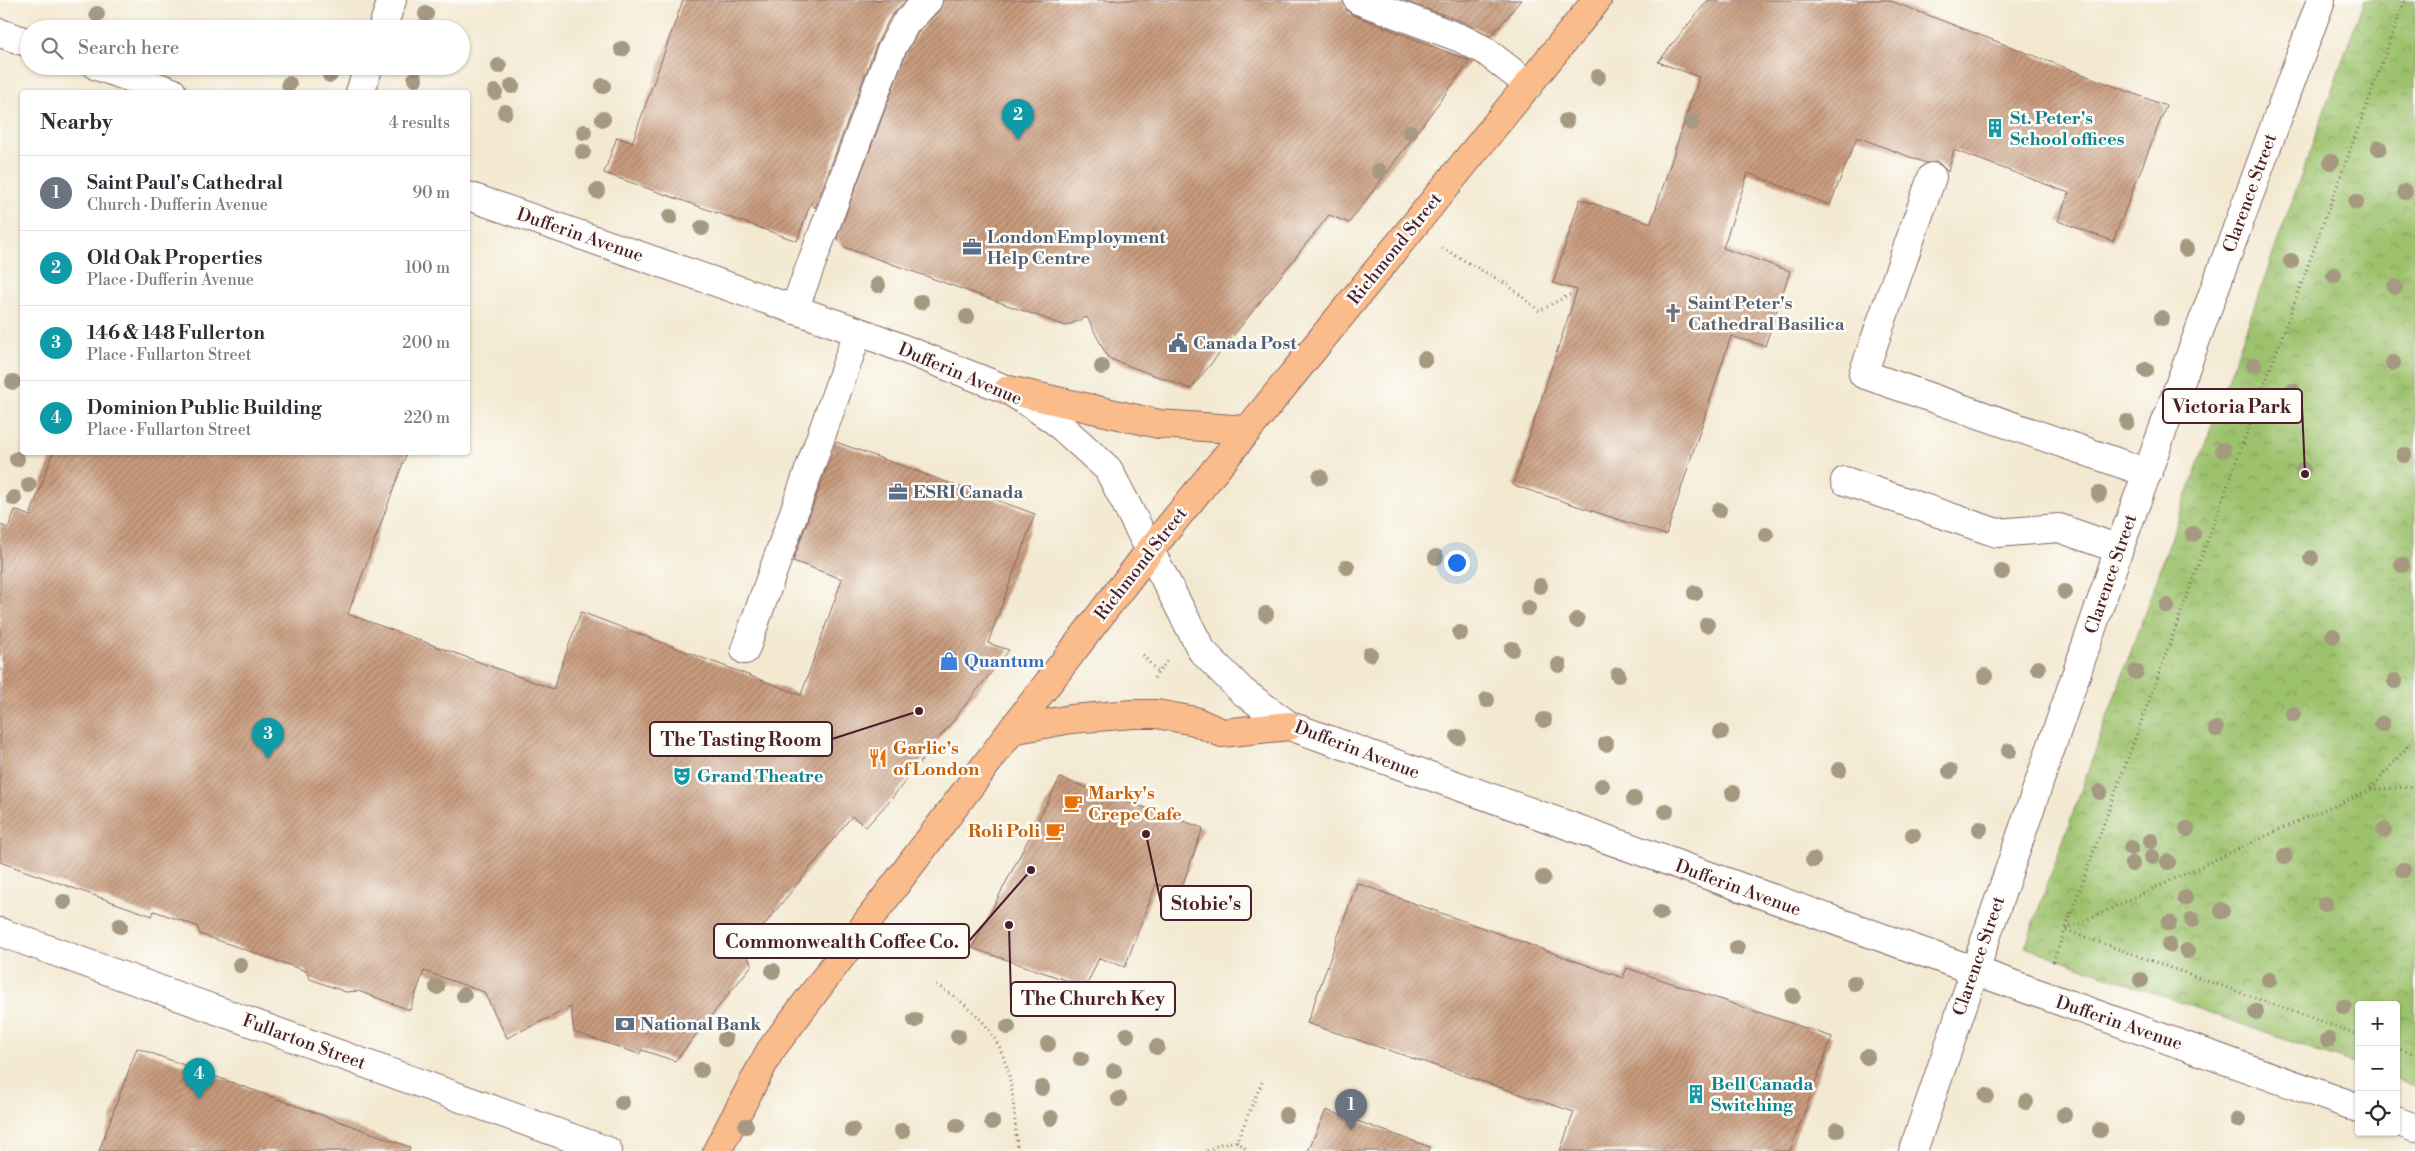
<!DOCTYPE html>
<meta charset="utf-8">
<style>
:root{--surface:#fff;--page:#f2f2f3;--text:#2b2b33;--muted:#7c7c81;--line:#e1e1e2;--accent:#db2777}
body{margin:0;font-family:"Libre Bodoni",serif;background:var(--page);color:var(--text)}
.controls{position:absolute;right:15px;bottom:15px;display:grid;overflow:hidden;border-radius:5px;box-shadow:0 1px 4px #0004}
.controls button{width:45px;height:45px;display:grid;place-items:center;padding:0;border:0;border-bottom:1px solid var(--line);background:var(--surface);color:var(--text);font:25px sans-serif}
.you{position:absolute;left:1456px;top:562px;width:18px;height:18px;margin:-12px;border:4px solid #fff;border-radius:50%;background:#1a73e8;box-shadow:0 0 0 8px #1a73e833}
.badge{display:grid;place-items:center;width:32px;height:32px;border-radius:50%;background:var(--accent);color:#fff;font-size:16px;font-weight:700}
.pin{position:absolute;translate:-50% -41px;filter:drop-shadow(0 1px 2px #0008)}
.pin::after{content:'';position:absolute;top:26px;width:18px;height:15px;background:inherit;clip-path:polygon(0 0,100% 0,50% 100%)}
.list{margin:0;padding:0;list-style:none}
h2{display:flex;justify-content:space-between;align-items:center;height:65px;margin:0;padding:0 20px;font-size:21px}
h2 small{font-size:16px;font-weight:400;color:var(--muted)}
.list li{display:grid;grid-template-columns:32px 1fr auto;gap:15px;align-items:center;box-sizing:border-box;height:75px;padding:0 20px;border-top:1px solid var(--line)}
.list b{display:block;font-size:19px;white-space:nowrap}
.list p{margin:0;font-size:16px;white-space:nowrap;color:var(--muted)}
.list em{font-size:16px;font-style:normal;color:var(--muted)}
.icon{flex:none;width:28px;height:28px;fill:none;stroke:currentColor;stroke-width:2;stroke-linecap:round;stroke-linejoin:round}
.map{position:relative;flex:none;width:2415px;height:1151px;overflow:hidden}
.search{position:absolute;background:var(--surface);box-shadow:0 1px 4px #0004;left:20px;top:20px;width:450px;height:55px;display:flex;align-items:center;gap:12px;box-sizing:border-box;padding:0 18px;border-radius:28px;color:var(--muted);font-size:19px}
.panel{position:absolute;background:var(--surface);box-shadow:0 1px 4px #0004;left:20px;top:90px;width:450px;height:365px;border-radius:5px}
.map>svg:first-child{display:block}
.park{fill:url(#park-crowns);stroke:#74704c}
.building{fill:url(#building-hatch)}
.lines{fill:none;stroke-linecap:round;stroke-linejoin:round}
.minor-casing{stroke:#856665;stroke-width:30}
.major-casing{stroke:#856665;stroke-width:30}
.path{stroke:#856665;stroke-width:3;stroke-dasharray:1 4;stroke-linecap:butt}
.minor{stroke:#fff;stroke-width:28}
.major{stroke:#fabc8b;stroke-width:28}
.tree{fill:#a69982}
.labels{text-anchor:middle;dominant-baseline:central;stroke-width:5;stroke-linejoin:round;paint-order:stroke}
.culture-label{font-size:18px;font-weight:bold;fill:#0d838f;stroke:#fdfcf7;text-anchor:start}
.street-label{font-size:18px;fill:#4a1f2b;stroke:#fdfcf7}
.service-label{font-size:18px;font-weight:bold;fill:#4e5e75;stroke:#fdfcf7;text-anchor:start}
.worship-label{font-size:18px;font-weight:bold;fill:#5b616d;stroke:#fdfcf7;text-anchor:start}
.shop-label{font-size:18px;font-weight:bold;fill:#366cbe;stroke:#fdfcf7;text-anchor:start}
.food-label{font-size:18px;font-weight:bold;fill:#c56008;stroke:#fdfcf7;text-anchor:start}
.leader{fill:none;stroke:#4a1f2b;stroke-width:2}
.callout-dot{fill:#4a1f2b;stroke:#fdfcf7;stroke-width:2}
.callout{fill:#fdfcf7;stroke:#4a1f2b;stroke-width:2}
.callout-label{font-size:19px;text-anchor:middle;font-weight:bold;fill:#4a1f2b}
</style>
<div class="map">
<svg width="2415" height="1151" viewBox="0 0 2415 1151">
<defs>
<pattern id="park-crowns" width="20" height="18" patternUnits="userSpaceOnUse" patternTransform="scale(1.25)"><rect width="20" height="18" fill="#9dc26d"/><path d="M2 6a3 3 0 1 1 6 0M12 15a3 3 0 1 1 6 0" fill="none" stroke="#829d5a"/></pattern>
<pattern id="building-hatch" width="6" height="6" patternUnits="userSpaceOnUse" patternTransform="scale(1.25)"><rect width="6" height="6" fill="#c89b7d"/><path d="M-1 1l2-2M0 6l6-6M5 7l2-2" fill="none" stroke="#a47e67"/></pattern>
</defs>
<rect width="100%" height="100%" fill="#fdfcf7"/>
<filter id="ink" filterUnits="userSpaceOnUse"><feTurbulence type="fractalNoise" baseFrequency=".02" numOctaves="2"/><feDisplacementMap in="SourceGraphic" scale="10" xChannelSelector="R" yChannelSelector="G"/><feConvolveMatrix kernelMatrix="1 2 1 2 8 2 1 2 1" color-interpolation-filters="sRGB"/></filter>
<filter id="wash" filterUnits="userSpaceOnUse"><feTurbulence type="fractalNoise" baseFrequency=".0096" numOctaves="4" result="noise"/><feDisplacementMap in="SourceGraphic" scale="20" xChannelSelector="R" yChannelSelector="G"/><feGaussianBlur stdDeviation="1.12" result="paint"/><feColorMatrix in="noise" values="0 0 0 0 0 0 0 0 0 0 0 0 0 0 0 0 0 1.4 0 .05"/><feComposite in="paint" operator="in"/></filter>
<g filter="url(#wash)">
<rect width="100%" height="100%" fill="#f3e9d1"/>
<path class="park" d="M2364,0H2415V1086L2396,1080V1005H2359V1066L2025,947Z"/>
<g id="blocks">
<path class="building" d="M683,0H906L891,16L877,43L815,208L811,202L797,241L604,173L617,137L632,143Z
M943,0H1343L1346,10L1353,15L1470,61L1349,223L1329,215L1191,389L1108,358L1087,317L1066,326L844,247L837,238L905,56L918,33L940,10Z
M1403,0H1521L1491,36L1466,23Z
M1708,0H1888L2166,106L2113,241L2058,221L2069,193L1954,150L1948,172L1938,162L1926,163L1857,137L1830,205L1748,173L1723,248L1790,271L1765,346L1731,336L1666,535L1513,485L1577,290L1553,283L1580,199L1651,223L1699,77L1658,62Z
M836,442L1035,514L988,643L1009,650L892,798L866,827L852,816L744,950L752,965L675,1061L642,1050L639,1054L574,1032L571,1007L507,1038L484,992L424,971L410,1010L358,991L346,992L310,979L306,971L200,934L197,926L154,911L152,916L0,862V525L8,528L15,510L30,516L53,452H407L348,614L553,689L581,612L801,695L842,579L793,561Z
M1060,778L1203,828L1180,892L1156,884L1125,967L1099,958L1086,987L972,948Z
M1357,883L1623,978L1627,968L1832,1037L1790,1151H1560L1574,1112L1307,1023Z
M137,1048L410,1147L409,1151H99Z
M1326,1110L1430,1147L1429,1151H1308Z"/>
</g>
</g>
<g filter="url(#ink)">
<use href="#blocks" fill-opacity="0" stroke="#856665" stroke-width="1"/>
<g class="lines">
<g class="minor-casing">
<path id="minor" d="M1358,0L1460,38L1484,50L1529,85
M382,29L392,0
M0,33L29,43
M97,66L172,92
M360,92L369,66
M1932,177L1863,374L2148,473
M468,196L871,336L1008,390L1032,405L1054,420L1108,469L1202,651L1242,691L1290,726L2359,1108
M794,310L891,50L905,24L928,0
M1845,481L1997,533L2059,528L2119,549
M745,650L858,332
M0,932L608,1151
M2396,1121L2415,1128
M1913,1151L2119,549L2321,0"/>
</g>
<g class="major-casing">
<path id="major" d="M1008,390L1159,424L1248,430
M1012,730L1071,719L1133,714H1157L1195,721L1222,733L1290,726
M717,1151L770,1051L1012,730L1151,549L1597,0"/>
</g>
<path class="path" d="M1442,248L1508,285L1539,311L1571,294
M1143,655L1158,673
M1154,678L1167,661
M2371,789L2415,738
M2053,962L2065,930L2298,821L2371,790L2415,786
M936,985C1011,1029 1012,1072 1017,1151
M2359,1035L2065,930L2405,0
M2396,1048L2415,1054
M1237,1141L1248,1151
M1207,1151L1220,1144L1237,1141L1262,1082"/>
<use href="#minor" class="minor"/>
<use href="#major" class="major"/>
</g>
<g class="tree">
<circle cx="97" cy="14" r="8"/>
<circle cx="426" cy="14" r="8"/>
<circle cx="622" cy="49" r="8"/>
<circle cx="499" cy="66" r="8"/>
<circle cx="330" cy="75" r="8"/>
<circle cx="1598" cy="77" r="8"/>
<circle cx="415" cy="79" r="8"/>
<circle cx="289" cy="84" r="8"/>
<circle cx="512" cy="86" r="8"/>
<circle cx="603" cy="86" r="8"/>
<circle cx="495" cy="92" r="8"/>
<circle cx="505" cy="112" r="8"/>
<circle cx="603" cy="119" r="8"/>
<circle cx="1566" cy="121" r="8"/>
<circle cx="1692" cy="123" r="8"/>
<circle cx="584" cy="132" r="8"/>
<circle cx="1410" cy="132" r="8"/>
<circle cx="2379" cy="148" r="8"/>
<circle cx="583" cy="152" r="8"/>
<circle cx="2331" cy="162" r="8"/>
<circle cx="1379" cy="171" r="8"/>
<circle cx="597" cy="191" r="8"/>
<circle cx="2405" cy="192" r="8"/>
<circle cx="2356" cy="202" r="8"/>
<circle cx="670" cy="217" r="8"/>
<circle cx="702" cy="228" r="8"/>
<circle cx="2186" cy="249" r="8"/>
<circle cx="2291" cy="261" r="8"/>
<circle cx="2334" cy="275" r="8"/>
<circle cx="878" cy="285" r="8"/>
<circle cx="2395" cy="287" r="8"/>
<circle cx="921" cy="302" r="8"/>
<circle cx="967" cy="317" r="8"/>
<circle cx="2162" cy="318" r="8"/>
<circle cx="1425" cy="359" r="8"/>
<circle cx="2393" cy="363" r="8"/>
<circle cx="2254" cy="365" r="8"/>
<circle cx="1102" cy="367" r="8"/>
<circle cx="2146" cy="370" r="8"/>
<circle cx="13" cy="382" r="8"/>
<circle cx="2293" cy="391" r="8"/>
<circle cx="2127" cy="422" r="8"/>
<circle cx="2223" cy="450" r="8"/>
<circle cx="2404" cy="455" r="8"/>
<circle cx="17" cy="459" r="8"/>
<circle cx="2303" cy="470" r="8"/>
<circle cx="1320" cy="477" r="8"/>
<circle cx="29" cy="485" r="8"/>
<circle cx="2099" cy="494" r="8"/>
<circle cx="14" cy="498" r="8"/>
<circle cx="1719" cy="510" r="8"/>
<circle cx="2193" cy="534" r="8"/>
<circle cx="1766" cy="535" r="8"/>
<circle cx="1436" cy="557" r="8"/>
<circle cx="2311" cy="558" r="8"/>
<circle cx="2402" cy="565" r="8"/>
<circle cx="1347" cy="567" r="8"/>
<circle cx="2002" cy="572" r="8"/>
<circle cx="1540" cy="586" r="8"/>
<circle cx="2065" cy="592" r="8"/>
<circle cx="1695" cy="593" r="8"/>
<circle cx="2167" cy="606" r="8"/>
<circle cx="1528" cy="608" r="8"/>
<circle cx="1266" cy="614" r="8"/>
<circle cx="1577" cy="620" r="8"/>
<circle cx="1707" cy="625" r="8"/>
<circle cx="1460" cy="633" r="8"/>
<circle cx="2333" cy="636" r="8"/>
<circle cx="1512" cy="649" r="8"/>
<circle cx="1370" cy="654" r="8"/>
<circle cx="1559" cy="665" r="8"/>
<circle cx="2038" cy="668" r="8"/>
<circle cx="2136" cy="672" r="8"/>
<circle cx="1618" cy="675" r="8"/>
<circle cx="1985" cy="676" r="8"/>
<circle cx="2395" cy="681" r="8"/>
<circle cx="1487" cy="700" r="8"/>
<circle cx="2293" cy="714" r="8"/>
<circle cx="1544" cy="720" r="8"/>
<circle cx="2382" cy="724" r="8"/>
<circle cx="2216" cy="729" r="8"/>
<circle cx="1721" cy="732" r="8"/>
<circle cx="1458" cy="737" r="8"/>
<circle cx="1606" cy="744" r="8"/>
<circle cx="2009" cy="751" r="8"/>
<circle cx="1839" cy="770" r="8"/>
<circle cx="1950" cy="771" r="8"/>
<circle cx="1602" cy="786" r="8"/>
<circle cx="2100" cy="792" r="8"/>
<circle cx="1733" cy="793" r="8"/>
<circle cx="1634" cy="799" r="8"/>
<circle cx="1666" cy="811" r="8"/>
<circle cx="1980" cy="829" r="8"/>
<circle cx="2187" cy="829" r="8"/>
<circle cx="2384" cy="830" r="8"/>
<circle cx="1913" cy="835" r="8"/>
<circle cx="2151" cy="841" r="8"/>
<circle cx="2131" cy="848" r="8"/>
<circle cx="2285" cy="856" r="8"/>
<circle cx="2152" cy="857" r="8"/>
<circle cx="1813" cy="860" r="8"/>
<circle cx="2168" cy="862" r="8"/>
<circle cx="2132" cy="864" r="8"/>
<circle cx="2403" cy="870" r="8"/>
<circle cx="1543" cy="878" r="8"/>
<circle cx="2185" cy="898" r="8"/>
<circle cx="64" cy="902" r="8"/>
<circle cx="2325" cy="904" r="8"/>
<circle cx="2222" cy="911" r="8"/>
<circle cx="1660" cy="913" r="8"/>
<circle cx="2192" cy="920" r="8"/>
<circle cx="2169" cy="923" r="8"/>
<circle cx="120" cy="926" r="8"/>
<circle cx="2169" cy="945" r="8"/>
<circle cx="1737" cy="948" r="8"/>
<circle cx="2187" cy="951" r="8"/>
<circle cx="240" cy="965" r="8"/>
<circle cx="773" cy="971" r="8"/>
<circle cx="2141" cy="980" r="8"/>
<circle cx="2269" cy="980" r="8"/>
<circle cx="1854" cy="983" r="8"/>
<circle cx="437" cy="987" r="8"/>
<circle cx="464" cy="995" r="8"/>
<circle cx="1793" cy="996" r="8"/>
<circle cx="2344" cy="1007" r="8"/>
<circle cx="2256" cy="1012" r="8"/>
<circle cx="915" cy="1020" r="8"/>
<circle cx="1008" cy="1027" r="8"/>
<circle cx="1127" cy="1035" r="8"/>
<circle cx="958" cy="1036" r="8"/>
<circle cx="725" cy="1039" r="8"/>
<circle cx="2328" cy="1040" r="8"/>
<circle cx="1048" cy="1044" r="8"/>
<circle cx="1157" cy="1047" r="8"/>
<circle cx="1867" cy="1057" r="8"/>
<circle cx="1081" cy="1059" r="8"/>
<circle cx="701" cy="1070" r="8"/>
<circle cx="1114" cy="1071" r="8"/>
<circle cx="1042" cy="1088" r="8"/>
<circle cx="1986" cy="1096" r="8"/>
<circle cx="1119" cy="1099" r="8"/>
<circle cx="2026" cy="1102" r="8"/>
<circle cx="622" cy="1103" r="8"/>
<circle cx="1286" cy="1115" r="8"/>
<circle cx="2064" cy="1115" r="8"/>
<circle cx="1051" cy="1118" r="8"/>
<circle cx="2238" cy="1120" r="8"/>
<circle cx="992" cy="1122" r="8"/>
<circle cx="746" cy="1126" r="8"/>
<circle cx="957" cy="1126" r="8"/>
<circle cx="852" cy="1130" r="8"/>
<circle cx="1837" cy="1130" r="8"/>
<circle cx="2100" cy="1130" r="8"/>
<circle cx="902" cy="1131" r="8"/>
</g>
</g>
<defs>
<g id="building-bare" transform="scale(1.5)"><path d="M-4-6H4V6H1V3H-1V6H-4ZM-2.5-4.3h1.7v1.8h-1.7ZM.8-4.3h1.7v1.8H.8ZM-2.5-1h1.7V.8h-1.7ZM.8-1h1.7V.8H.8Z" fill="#0f9aa8" stroke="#fdfcf7" stroke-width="2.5" paint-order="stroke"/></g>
<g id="office-bare" transform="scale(1.5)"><path d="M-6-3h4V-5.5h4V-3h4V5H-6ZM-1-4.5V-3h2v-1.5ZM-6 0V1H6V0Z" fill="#5c6f8a" stroke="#fdfcf7" stroke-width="2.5" paint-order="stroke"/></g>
<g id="church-bare" transform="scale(1.5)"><path d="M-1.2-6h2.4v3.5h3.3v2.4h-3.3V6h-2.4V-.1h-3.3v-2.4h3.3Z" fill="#6b7280" stroke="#fdfcf7" stroke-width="2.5" paint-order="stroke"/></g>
<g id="civic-bare" transform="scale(1.5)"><path d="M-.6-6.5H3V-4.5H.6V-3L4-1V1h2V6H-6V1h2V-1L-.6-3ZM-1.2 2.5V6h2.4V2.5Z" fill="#5c6f8a" stroke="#fdfcf7" stroke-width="2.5" paint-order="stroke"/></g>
<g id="shop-bare" transform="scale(1.5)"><path d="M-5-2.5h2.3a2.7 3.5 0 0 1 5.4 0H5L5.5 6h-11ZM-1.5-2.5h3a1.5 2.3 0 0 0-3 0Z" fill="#3f7fe0" stroke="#fdfcf7" stroke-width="2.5" paint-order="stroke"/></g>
<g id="restaurant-bare" transform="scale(1.5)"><path d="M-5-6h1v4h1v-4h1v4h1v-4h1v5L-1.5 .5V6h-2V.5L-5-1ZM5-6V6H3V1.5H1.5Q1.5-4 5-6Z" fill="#e8710a" stroke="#fdfcf7" stroke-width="2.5" paint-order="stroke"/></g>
<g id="theatre-bare" transform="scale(1.5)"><path d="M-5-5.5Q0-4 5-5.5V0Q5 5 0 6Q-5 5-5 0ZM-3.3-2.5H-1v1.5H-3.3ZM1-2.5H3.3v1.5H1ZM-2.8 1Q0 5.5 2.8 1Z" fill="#0f9aa8" stroke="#fdfcf7" stroke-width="2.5" paint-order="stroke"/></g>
<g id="cafe-bare" transform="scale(1.5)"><path d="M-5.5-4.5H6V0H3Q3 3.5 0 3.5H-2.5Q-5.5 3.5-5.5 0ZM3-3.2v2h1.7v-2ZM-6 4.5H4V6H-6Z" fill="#e8710a" stroke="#fdfcf7" stroke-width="2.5" paint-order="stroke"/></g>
<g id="bank-bare" transform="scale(1.5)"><path d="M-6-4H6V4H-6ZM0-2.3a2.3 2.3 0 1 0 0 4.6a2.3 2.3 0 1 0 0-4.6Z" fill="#5c6f8a" stroke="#fdfcf7" stroke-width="2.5" paint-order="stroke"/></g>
</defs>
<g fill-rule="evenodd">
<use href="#building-bare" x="1995" y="128"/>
<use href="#office-bare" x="972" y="247"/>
<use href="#church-bare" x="1673" y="313"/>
<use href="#civic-bare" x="1178" y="343"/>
<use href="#office-bare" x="898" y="492"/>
<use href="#shop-bare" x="949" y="661"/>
<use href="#restaurant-bare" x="878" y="758"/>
<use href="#theatre-bare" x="682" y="776"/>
<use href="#cafe-bare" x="1073" y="803"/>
<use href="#cafe-bare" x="1055" y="831"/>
<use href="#bank-bare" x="625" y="1024"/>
<use href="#building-bare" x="1696" y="1094"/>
</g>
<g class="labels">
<g class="culture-label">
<text x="2010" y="118">St. Peter's<tspan x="2010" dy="21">School offices</tspan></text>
<text x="697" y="776">Grand Theatre</text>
<text x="1711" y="1084">Bell Canada<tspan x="1711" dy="21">Switching</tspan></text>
</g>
<g class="street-label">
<text transform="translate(2250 193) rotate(-70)">Clarence Street</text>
<text transform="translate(580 235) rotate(19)">Dufferin Avenue</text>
<text transform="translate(1395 249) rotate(-51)">Richmond Street</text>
<text transform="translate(960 374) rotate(23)">Dufferin Avenue</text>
<text transform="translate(1141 564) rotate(-52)">Richmond Street</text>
<text transform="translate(2111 574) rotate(-71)">Clarence Street</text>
<text transform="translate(1357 750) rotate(21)">Dufferin Avenue</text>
<text transform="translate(1738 888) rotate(20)">Dufferin Avenue</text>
<text transform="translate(1979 956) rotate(-71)">Clarence Street</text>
<text transform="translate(2119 1023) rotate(19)">Dufferin Avenue</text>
<text transform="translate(304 1042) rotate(20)">Fullarton Street</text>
</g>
<g class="service-label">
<text x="987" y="237">London Employment<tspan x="987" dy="21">Help Centre</tspan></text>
<text x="1193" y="343">Canada Post</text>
<text x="913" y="492">ESRI Canada</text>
<text x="640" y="1024">National Bank</text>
</g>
<g class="worship-label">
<text x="1688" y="303">Saint Peter's<tspan x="1688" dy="21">Cathedral Basilica</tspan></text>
</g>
<g class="shop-label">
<text x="964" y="661">Quantum</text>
</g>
<g class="food-label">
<text x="893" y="748">Garlic's<tspan x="893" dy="21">of London</tspan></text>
<text x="1088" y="793">Marky's<tspan x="1088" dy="21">Crepe Cafe</tspan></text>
<text x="1040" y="831" text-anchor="end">Roli Poli</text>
</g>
</g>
<path class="leader" d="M2305 474L2302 406M919 711L832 739M1146 834L1161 903M1031 870L969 941M1009 925L1011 999"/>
<g class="callout-dot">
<circle cx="2305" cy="474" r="5"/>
<circle cx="919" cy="711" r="5"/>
<circle cx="1146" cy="834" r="5"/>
<circle cx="1031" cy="870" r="5"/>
<circle cx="1009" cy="925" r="5"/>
</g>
<g class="callout">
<rect x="2163" y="389" width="139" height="34" rx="5"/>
<rect x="650" y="722" width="182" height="34" rx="5"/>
<rect x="1161" y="886" width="90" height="34" rx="5"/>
<rect x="714" y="924" width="255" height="34" rx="5"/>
<rect x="1011" y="982" width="164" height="34" rx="5"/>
</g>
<g class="callout-label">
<text x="2232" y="413">Victoria Park</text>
<text x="741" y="746">The Tasting Room</text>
<text x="1206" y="910">Stobie's</text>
<text x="842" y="948">Commonwealth Coffee Co.</text>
<text x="1093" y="1005">The Church Key</text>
</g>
</svg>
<div class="controls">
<button>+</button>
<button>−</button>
<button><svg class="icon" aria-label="locate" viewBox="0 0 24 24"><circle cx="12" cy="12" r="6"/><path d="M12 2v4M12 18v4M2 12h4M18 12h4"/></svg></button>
</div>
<div class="you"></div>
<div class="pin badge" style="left:1351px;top:1130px;background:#6b7280">1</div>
<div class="pin badge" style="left:1018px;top:140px;background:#0f9aa8">2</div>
<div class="pin badge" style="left:268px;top:759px;background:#0f9aa8">3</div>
<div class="pin badge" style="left:199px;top:1099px;background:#0f9aa8">4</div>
<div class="search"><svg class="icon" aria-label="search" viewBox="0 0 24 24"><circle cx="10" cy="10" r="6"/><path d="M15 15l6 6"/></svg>Search here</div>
<section class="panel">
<h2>Nearby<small>4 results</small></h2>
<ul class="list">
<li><span class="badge" style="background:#6b7280">1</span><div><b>Saint Paul's Cathedral</b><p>Church · Dufferin Avenue</p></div><em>90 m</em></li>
<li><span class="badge" style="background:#0f9aa8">2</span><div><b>Old Oak Properties</b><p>Place · Dufferin Avenue</p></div><em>100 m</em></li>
<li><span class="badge" style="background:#0f9aa8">3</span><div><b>146 &amp; 148 Fullerton</b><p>Place · Fullarton Street</p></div><em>200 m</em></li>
<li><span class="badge" style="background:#0f9aa8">4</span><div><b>Dominion Public Building</b><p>Place · Fullarton Street</p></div><em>220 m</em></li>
</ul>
</section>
</div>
